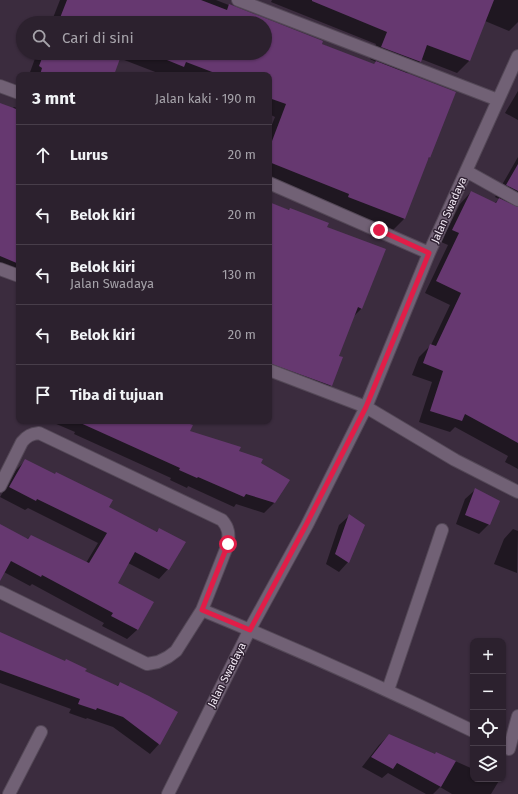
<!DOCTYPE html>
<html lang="id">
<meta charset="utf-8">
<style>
:root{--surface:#2c212e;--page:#382e3a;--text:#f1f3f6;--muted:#a6a3aa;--line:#483e4a}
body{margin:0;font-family:"Fira Sans",sans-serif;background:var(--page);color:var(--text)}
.controls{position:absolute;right:12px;bottom:12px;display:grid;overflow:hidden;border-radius:8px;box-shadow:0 1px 3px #0004}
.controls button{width:36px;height:36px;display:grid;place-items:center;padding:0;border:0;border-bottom:1px solid var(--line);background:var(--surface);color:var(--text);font:20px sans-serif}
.stop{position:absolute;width:12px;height:12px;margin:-9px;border:3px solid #e11d48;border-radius:50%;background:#fff}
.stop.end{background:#e11d48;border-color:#fff;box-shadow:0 1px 4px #0008}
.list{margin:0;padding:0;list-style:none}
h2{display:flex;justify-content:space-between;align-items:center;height:52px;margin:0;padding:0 16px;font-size:17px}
h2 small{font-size:13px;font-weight:400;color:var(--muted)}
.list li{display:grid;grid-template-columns:26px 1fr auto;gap:12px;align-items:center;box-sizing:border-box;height:60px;padding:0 16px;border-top:1px solid var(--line)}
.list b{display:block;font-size:15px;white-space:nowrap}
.list p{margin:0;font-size:13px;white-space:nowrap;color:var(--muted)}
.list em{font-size:13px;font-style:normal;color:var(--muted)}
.icon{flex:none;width:22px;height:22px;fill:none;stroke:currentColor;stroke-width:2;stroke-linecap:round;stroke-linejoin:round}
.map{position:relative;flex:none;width:518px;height:794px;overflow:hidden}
.search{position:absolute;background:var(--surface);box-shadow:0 1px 3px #0004;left:16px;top:16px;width:256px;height:44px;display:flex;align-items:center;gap:10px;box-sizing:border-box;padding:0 14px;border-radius:22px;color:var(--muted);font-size:15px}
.panel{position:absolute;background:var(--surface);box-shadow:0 1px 3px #0004;left:16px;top:72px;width:256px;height:352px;border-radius:8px}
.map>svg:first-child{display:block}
.shadow{fill:#0007}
.building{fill:#663870}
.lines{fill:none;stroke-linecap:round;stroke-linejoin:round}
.minor-casing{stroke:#544857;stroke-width:14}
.minor{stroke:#716175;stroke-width:12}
.route{stroke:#e11d48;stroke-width:5}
.labels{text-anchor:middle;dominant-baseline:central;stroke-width:3;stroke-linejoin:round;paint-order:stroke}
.street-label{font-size:11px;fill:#f4ebf6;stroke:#312334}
</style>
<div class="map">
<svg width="518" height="794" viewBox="0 0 518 794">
<rect width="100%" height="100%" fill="#3b2c3e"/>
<path class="shadow" d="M60,0H216L322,42L321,44L373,65L376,62L370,59L376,44L271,2L272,0H518V22L509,31L485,21L469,61L457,73L421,59L420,62L407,74L430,157L426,161L404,219L392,231L336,209L338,206L269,179V132L275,117L269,114V75H163L119,58L113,75H29L37,53H265V23H51Z
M518,91V120L505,113Z
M0,104L12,109L14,107L19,109V280L0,273Z
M518,157V469L505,462L508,456L455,427L450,432L419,422L432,382L412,375L419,357L431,345L450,305L425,293L448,245L441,242L460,204L471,192L495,203L499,199L495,197Z
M269,203L288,210L290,209L326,227L362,308L353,317L338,356L331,385L320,396L269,377Z
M55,421H179L188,431L238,451L260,463L274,503L264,513L236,504L234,507L188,486L187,488L170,480L171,478L74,434L75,432L54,423Z
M26,460L108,508L156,532L159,529L168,569L159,579L128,563L116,584L153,603L137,630L127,639L102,626L104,623L32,584L30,586L2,571L0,573V525L27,539L31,536L86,563L98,543L28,508L25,510L0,497L16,470Z
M475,490L489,524L479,534L456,524L465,499Z
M349,516L348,562L339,572L326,564L339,525Z
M513,529L518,531L517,573L494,564L504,539Z
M0,633L117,686L120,683L159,744L150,754L113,727L87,718L86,719L69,713L71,709L0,683Z
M389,735L435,755L437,753L473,769V779H500L491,794H452L440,787L433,794H426L388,773L382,778L362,767L379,745Z"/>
<path class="building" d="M67,0H201L227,10L229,4L323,41L322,44L374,64L376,61L456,92L430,158L429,157L405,219L348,197L349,194L269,162V149L286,104L269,98V75H220L186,62L184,67L150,53H265V23H58Z
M312,0H494L470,61L427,45L421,62L381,47L387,32L312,1Z
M44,53H122L114,75H40L42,68L39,66Z
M0,103L19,110V264L0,256Z
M518,164V191L506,185Z
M471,191L496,203L499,198L518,207V443L465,414L462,421L430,411L443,371L423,363L430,344L436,346L461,293L436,281L459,233L452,230Z
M269,202L289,210L290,208L329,223L327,227L386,249L362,309L358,307L339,356L343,357L332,386L269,363Z
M76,421H181L193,425L190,431L241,447L239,451L263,459L261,463L290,480L275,503L246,494L244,497L198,477L197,478L179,470L180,468Z
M25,459L55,474L56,472L113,500L109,507L157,532L159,528L186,542L169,570L135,552L118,583L154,602L138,630L111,616L113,613L42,575L41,577L11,561L0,581V524L28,539L31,535L89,563L107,533L37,499L36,501L9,487Z
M475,488L500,501L490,525L465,515Z
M349,514L365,525L349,563L335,554Z
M0,632L65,661L66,659L87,669L85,671L118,686L120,682L149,696L178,712L160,745L123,717L97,708L96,710L78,704L80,699L0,670Z
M389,734L435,754L436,752L456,761L441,787L397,763L393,769L371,757Z"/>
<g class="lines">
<g class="minor-casing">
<path id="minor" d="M238,0L498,100
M0,86L19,93
M466,171L518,200
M269,183L429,253
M0,269L19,276
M269,370L366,407L455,460L518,492
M0,486L22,442C27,436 31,434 39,433L222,520C229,528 229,534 228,544L202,610L176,651L168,657L158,662L147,664L0,592
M202,610C294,648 384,688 473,731
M388,690L442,530
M509,749L518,716
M9,794L41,732
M168,794L250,629L307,525L366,407L429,253L518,56"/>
</g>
<use href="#minor" class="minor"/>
</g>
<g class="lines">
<path class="route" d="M228,544L202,610L250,630L306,525L366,407L429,253L379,230"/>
</g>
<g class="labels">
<g class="street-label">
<text transform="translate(449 210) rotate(-66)">Jalan Swadaya</text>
<text transform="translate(227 675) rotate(-63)">Jalan Swadaya</text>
</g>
</g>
</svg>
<div class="controls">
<button>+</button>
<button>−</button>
<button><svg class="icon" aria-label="locate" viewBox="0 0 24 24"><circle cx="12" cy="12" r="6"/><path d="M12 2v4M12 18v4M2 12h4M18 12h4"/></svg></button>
<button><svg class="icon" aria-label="layers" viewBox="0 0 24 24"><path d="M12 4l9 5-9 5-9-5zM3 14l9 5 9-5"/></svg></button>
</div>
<div class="stop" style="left:228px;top:544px"></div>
<div class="stop end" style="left:379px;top:230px"></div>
<div class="search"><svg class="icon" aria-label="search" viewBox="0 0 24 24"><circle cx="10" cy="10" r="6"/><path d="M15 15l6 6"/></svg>Cari di sini</div>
<section class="panel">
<h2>3 mnt<small>Jalan kaki · 190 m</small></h2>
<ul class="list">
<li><svg class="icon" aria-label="ahead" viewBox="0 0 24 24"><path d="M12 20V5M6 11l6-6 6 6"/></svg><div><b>Lurus</b></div><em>20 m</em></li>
<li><svg class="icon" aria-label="left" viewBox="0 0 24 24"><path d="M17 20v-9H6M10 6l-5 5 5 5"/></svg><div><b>Belok kiri</b></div><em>20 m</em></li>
<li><svg class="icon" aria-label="left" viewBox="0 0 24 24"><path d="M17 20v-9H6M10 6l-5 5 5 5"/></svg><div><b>Belok kiri</b><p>Jalan Swadaya</p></div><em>130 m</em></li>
<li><svg class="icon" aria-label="left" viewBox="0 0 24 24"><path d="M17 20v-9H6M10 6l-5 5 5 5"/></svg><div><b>Belok kiri</b></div><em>20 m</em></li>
<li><svg class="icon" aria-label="arrive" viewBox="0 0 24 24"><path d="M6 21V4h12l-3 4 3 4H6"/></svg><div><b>Tiba di tujuan</b></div></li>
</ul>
</section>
</div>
